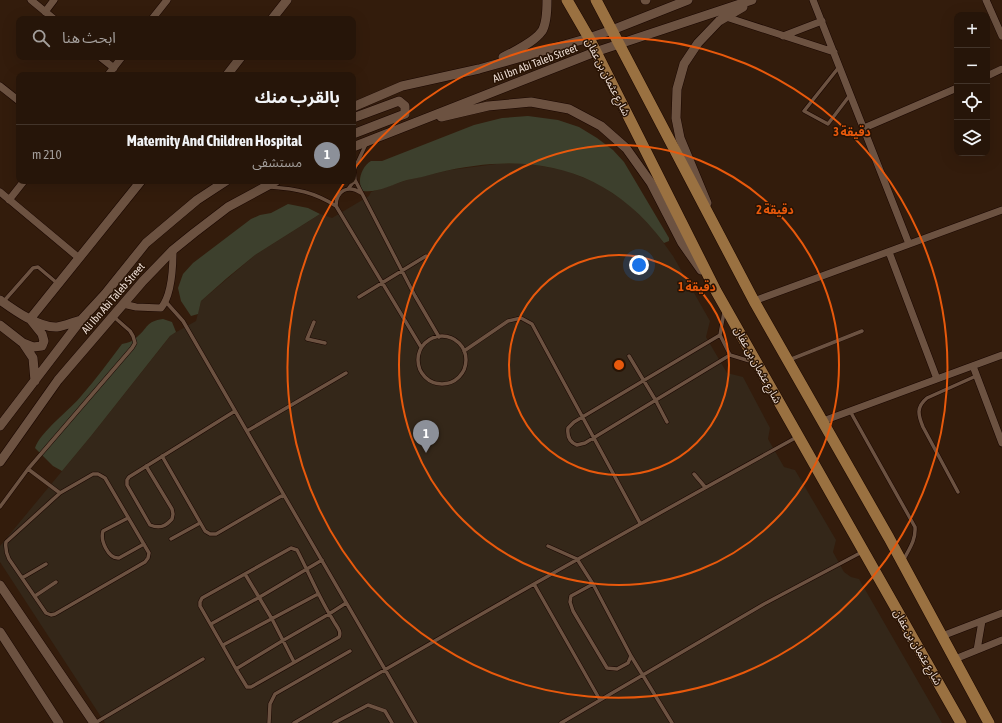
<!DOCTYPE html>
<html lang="ar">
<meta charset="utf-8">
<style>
:root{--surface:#261509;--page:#2e1e12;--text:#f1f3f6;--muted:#a49f9c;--line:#42342a;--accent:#8c9099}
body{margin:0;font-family:"Asap Condensed","Noto Sans Arabic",sans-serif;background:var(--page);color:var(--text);direction:rtl}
.controls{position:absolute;right:12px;top:12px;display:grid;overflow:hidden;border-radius:8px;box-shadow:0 4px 16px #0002}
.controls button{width:36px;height:36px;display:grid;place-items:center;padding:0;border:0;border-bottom:1px solid var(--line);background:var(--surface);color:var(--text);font:20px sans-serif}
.you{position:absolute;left:639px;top:265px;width:14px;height:14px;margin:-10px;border:3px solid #fff;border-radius:50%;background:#1a73e8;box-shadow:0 0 0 6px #1a73e833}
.badge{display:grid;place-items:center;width:26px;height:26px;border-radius:50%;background:var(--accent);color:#fff;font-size:13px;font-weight:700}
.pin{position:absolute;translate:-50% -33px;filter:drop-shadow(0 1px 2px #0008)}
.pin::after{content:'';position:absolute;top:21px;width:14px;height:12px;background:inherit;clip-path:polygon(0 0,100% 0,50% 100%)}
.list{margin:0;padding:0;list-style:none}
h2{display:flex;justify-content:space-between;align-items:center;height:52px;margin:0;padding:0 16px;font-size:17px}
h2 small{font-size:13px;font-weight:400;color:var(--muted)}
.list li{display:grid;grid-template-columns:26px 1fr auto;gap:12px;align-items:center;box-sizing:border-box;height:60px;padding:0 16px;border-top:1px solid var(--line)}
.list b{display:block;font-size:15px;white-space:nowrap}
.list p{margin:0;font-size:13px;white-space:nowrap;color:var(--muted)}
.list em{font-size:13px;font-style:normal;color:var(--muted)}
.icon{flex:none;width:22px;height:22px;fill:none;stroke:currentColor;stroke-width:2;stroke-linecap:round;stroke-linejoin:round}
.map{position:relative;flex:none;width:1002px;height:723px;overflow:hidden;direction:ltr}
.search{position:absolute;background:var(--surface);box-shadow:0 4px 16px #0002;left:16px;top:16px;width:340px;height:44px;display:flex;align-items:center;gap:10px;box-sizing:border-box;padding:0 14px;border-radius:8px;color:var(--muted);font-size:15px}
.panel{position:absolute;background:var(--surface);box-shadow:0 4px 16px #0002;left:16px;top:72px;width:340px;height:112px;border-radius:8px;direction:rtl}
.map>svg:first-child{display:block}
.medical{fill:#342719}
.green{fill:#3d402d}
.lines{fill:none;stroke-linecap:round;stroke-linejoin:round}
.service-casing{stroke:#190600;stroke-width:4.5}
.minor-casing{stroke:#190600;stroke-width:8}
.tertiary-casing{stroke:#190600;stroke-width:10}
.primary-casing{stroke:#190600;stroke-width:12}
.service{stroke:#6c5241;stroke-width:3.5}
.minor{stroke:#6c5241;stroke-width:7}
.tertiary{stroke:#6c5241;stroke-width:9}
.primary{stroke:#9a7141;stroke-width:11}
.ring{fill:none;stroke:#e8590c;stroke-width:2}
.labels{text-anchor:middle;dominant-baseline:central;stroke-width:3;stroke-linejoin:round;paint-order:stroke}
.street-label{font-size:11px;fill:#ecdcd3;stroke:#281304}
.centre{fill:#e8590c;stroke:#281304;stroke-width:2}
.ring-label{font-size:12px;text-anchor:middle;font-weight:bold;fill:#e8590c;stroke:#281304;stroke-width:3;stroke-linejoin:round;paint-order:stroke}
</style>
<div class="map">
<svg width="1002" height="723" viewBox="0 0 1002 723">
<rect width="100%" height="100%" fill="#331c0c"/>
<path class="medical" d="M496,164H530L564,170L597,183L626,202L642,217L655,231L673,256L710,321L706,337L727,373L743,377L770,428L768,439L784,467L795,470L836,540L833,552L844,572L851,577L859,579L942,723H105L0,562V546L91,436L171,335L196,321L201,301L255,255L320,214L332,218L369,196L371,192L407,180L450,170Z"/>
<path class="green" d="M528,116L558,120L579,127L597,138L613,150L624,162L669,238V241L664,243C606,165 528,151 437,173C427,176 417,178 407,180C393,184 378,193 363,191C356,182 362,166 371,161H382L474,125L502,118Z
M288,204L308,208L320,214L255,255L227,278L201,301L198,314L191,316L181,301L178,288L183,274L193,263L251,219L260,215L271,213Z
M163,319L172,322L176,332L170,336L91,436L62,471L53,466L35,448C40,432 71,409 82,395C96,379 109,361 122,344C128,343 133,341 137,337C148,328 146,321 163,319Z"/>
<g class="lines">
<g class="service-casing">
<path id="service" d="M839,67L804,111L828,124L850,95
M366,144L354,170L355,180L415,296L439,337
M271,187C297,189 314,192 336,206L421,347
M348,189L355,180
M336,206C336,191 348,184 361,193
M359,297L426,256
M4,301L33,268L38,267L57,283
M166,302L183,321L416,723
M724,312L720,335L574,422L568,428C567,436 569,442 577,445L585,443L730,355L753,362
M314,322L307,339L325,343
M720,335L730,355
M418 360a24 24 0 1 1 48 0a24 24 0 1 1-48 0Z
M464,351L508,321L521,318L532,324L640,523
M629,356L656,401L667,422
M789,360L862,331
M850,411L915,527C916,540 909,549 903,561
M247,431L346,373
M162,456L205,531L210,534H216L283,495
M146,466L172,509L173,514L172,519C166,526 160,529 150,525L127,485V480L129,477L235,411
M28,469L60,493L93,474H98L105,478L149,553L148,558L145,562L55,614L51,615L46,613L9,559C6,553 5,549 6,542L60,493
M694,474L705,487
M958,492L923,427C918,415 916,407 927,398L976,376
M0,507L28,469L132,348L135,343L133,336L130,331L114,317
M128,518L103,531C100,540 108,559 119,558L144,544
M171,539L200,523
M548,546L577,559L593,584L631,656L628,663L617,669L607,668L573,611L570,602L571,596L593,584
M245,574L272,619L294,662
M22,578L46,564
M534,584L600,700
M35,596L56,582
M211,624L258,598L322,560
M223,645L318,594
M631,656L672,723
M236,669L247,687H251L339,637C342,631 336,626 333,620C319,598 309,573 297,550L291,548L202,598L200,602V606L236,669L282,641L329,614L346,603
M95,723L203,659
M269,723L270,704L275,694L350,651
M294,723C460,625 628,530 797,437
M334,723L368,705L385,711L392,723
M561,723L764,604L862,552"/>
</g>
<g class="minor-casing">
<path id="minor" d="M31,0L54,19
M813,0L909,244
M986,0L1002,36
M45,12L54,0
M726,17L834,52
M152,19L167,0
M783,36L822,21
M100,57L114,68
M108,75L122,57
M987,76L1002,69
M0,86L19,101
M864,128L957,88
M0,192L79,258
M9,200L24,181
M889,252L937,379
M754,301L1002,210
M123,304L136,307L161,308C172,295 173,267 173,250
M973,366L1002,443
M823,421L1002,355
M942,636L1002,613
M977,650L982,621
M955,659L1002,640"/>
</g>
<g class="tertiary-casing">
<path id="tertiary" d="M645,0H646
M272,19L287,0
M503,57C514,52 535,41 542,31C547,23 547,8 547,0
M227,75L241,57
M353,107L402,86L479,69L589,38L612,30L688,0
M441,117L488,106L531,102L569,109L601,126L626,148L651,183L682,243L701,270
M353,118L399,101L405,106V114L353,134
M353,147L595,52L752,0
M707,203L680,138L676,118L677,89L684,64L698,43L719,21L743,7
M0,300C14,310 39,328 57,327C65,326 73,322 81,320
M0,325L23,343L33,358L35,381
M23,343L33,347L42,346L44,341L42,334L30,319L141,181
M0,426L81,320L105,294L146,243L197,200L226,181
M0,462L58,380L143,281L173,250L194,233L228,207L276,181
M0,585L94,723
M0,632L59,723"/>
</g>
<g class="primary-casing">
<path id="primary" d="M567,0L589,38L716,291L961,723
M596,0L754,301L889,538L989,723"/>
</g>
<use href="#service" class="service"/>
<use href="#minor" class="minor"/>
<use href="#tertiary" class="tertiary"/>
<use href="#primary" class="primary"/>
</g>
<g class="ring">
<circle cx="619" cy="365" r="110"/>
<circle cx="619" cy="365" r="220"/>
<path d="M354 169A330 330 0 1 1 344 183"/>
</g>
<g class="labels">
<g class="street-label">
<text transform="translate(535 63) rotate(-21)">Ali Ibn Abi Taleb Street</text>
<text transform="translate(608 77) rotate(63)">شارع عثمان بن عفان</text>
<text transform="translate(113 298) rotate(-49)">Ali Ibn Abi Taleb Street</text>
<text transform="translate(758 365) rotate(61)">شارع عثمان بن عفان</text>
<text transform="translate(918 647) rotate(60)">شارع عثمان بن عفان</text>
</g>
</g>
<circle cx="619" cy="365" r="6" class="centre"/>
<g class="ring-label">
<text x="852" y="136">3 دقيقة</text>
<text x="775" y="214">2 دقيقة</text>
<text x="697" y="291">1 دقيقة</text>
</g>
</svg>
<div class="controls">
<button>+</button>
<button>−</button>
<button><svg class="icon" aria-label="locate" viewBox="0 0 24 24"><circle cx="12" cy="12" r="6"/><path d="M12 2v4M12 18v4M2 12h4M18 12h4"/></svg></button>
<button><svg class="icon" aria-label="layers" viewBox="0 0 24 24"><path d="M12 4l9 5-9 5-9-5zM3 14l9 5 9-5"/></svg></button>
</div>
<div class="you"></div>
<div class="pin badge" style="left:426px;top:453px">1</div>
<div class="search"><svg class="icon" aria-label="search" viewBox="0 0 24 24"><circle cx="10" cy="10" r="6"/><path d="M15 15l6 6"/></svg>ابحث هنا</div>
<section class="panel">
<h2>بالقرب منك<small></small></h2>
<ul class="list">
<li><span class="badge">1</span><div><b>Maternity And Children Hospital</b><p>مستشفى</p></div><em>210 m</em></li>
</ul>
</section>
</div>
